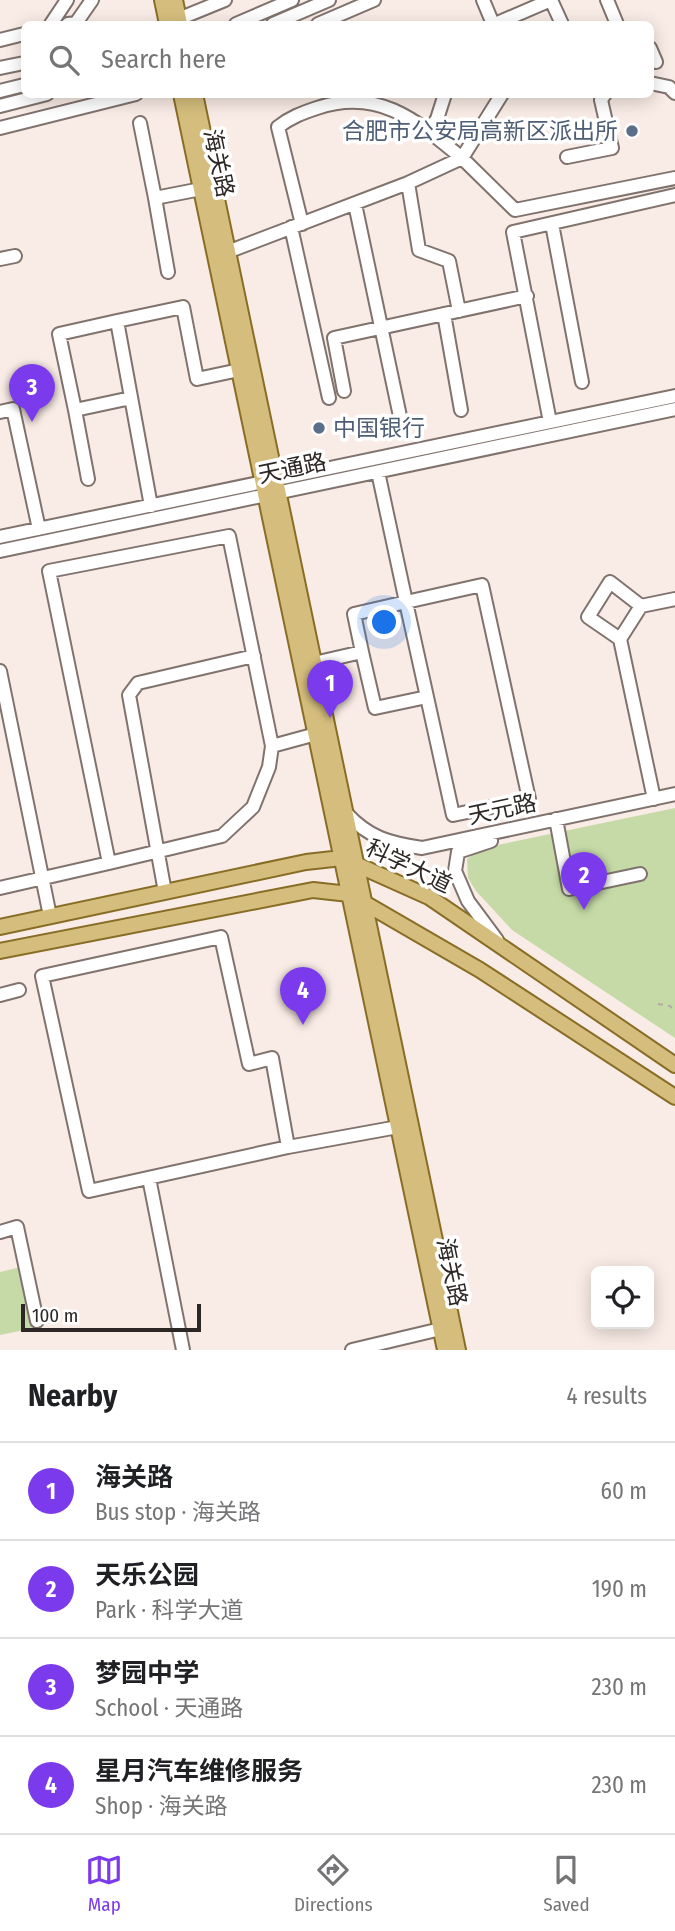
<!DOCTYPE html>
<meta charset="utf-8">
<style>
:root{--surface:#fff;--page:#f6f6f6;--text:#202124;--muted:#757577;--line:#e0e0e0;--accent:#7c3aed}
body{margin:0;font-family:"Fira Sans Condensed","Noto Sans SC",sans-serif;background:var(--page);color:var(--text)}
.controls{position:absolute;right:21px;bottom:21px;display:grid;overflow:hidden;border-radius:10px;box-shadow:0 4px 18px #0003}
.controls button{width:63px;height:63px;display:grid;place-items:center;padding:0;border:0;border-bottom:2px solid var(--line);background:var(--surface);color:var(--text);font:35px sans-serif}
.scale{position:absolute;left:21px;bottom:18px;width:180px;box-sizing:border-box;padding-left:7px;border:4px solid #2d2725;border-top:0;font-size:19px;line-height:24px;white-space:nowrap;color:#2d2725;-webkit-text-stroke:5px #fff;paint-order:stroke}
.you{position:absolute;left:385px;top:623px;width:24px;height:24px;margin:-18px;border:5px solid #fff;border-radius:50%;background:#1a73e8;box-shadow:0 0 0 10px #1a73e833}
.badge{display:grid;place-items:center;width:46px;height:46px;border-radius:50%;background:var(--accent);color:#fff;font-size:23px;font-weight:700}
.pin{position:absolute;translate:-50% -58px;filter:drop-shadow(0 2px 4px #0008)}
.pin::after{content:'';position:absolute;top:37px;width:24px;height:21px;background:inherit;clip-path:polygon(0 0,100% 0,50% 100%)}
.list{margin:0;padding:0;list-style:none}
h2{display:flex;justify-content:space-between;align-items:center;height:91px;margin:0;padding:0 28px;font-size:30px}
h2 small{font-size:23px;font-weight:400;color:var(--muted)}
.list li{display:grid;grid-template-columns:46px 1fr auto;gap:21px;align-items:center;box-sizing:border-box;height:98px;padding:0 28px;border-top:2px solid var(--line)}
.list b{display:block;font-size:26px;white-space:nowrap}
.list p{margin:0;font-size:23px;white-space:nowrap;color:var(--muted)}
.list em{font-size:23px;font-style:normal;color:var(--muted)}
.icon{flex:none;width:38px;height:38px;fill:none;stroke:currentColor;stroke-width:2;stroke-linecap:round;stroke-linejoin:round}
.map{position:relative;flex:none;width:675px;height:1350px;overflow:hidden}
.search{position:absolute;background:var(--surface);box-shadow:0 4px 18px #0003;left:21px;right:21px;top:21px;height:77px;display:flex;align-items:center;gap:18px;box-sizing:border-box;padding:0 24px;border-radius:10px;color:var(--muted);font-size:26px}
.sheet{height:483px;background:var(--surface)}
nav{display:flex;justify-content:space-around;align-items:center;box-sizing:border-box;height:98px;border-top:2px solid var(--line);background:var(--surface);font-size:19px;color:var(--muted)}
nav a{display:grid;justify-items:center;gap:4px}
nav .on{color:var(--accent)}
.map>svg:first-child{display:block}
.green{fill:#c6daa7}
.lines{fill:none;stroke-linecap:round;stroke-linejoin:round}
.minor-casing{stroke:#80736e;stroke-width:16}
.major-casing{stroke:#886d26;stroke-width:18}
.path{stroke:#b4a9a4;stroke-width:2;stroke-dasharray:5 5;stroke-linecap:butt}
.minor{stroke:#fff;stroke-width:12}
.major{stroke:#d5be7d;stroke-width:14}
.service-dot{fill:#5c6f8a;stroke:#fff;stroke-width:2.5}
.labels{text-anchor:middle;dominant-baseline:central;stroke-width:7;stroke-linejoin:round;paint-order:stroke}
.service-label{font-size:23px;fill:#4e5e75;stroke:#fff;text-anchor:end}
.street-label{font-size:23px;fill:#2d2725;stroke:#fff}
</style>
<div class="map">
<svg width="675" height="1350" viewBox="0 0 675 1350">
<rect width="100%" height="100%" fill="#f9ebe5"/>
<path class="green" d="M675,808V1038L512,930L476,891L468,878L467,859L483,848Z
M21,1267L34,1328L0,1335V1272Z"/>
<g class="lines">
<g class="minor-casing">
<path id="minor" d="M483,0L493,24
M551,0L562,24
M607,0L617,24
M171,22L225,0
M51,24L67,0
M68,24L76,23L92,0
M236,24L292,0
M273,24L329,0
M318,24L374,0
M495,24L551,0
M0,40L24,34
M650,48L656,62
M0,68L24,63
M650,83L669,87L675,93
M0,91L24,85
M0,106L47,94
M140,123L155,198L201,189
M0,128L136,94
M428,131L437,119L445,94
M567,157L612,148L601,100L605,94
M408,183L419,250L449,261L459,311
M155,198L168,272
M355,204L401,421
M302,224L278,127C291,117 302,113 317,108C378,87 417,121 462,158L502,94
M552,224L582,382
M291,227L329,398
M222,254L408,183L462,158L515,210L675,178
M0,259L15,256
M444,314L461,410
M117,321L59,334L75,410L131,398
M344,391L334,338L527,296
M75,410L88,479
M0,412L13,409L39,529
M550,422L513,232L675,195
M151,506L117,321L183,307L197,379L239,370
M0,537L675,396
M0,551L675,409
M641,606L610,582L588,617L620,639L641,606L675,599
M620,639L654,799
M362,652L375,708L427,697L406,602L482,585L529,799L453,815L427,697
M314,663L362,652L354,614L406,602L378,472
M0,671L50,916
M272,746L269,767L253,807L222,836L109,863L49,571L229,536L272,746L316,734
M346,813C369,838 389,843 422,848L675,794
M556,819L569,889L640,874
M491,841L458,852L455,871L468,901L497,940
M0,888L109,863
M165,892L129,695L138,683L254,656
M0,995L19,990
M288,1147L89,1191L42,976L221,937L249,1064L272,1058L288,1147L398,1127
M149,1178L183,1350
M0,1232L17,1227L37,1321
M352,1350L449,1327"/>
</g>
<g class="major-casing">
<path id="major" d="M162,0L167,24
M175,0L180,24
M181,94L445,1350
M195,94L458,1350
M0,927L306,862L342,858L429,897L675,1065
M0,951L313,890L349,894L480,970L675,1097"/>
</g>
<path class="path" d="M658,1004L670,1006L675,1012"/>
<use href="#minor" class="minor"/>
<use href="#major" class="major"/>
</g>
<g class="service-dot">
<circle cx="632" cy="131" r="7"/>
<circle cx="319" cy="428" r="7"/>
</g>
<g class="labels">
<g class="service-label">
<text x="618" y="131">合肥市公安局高新区派出所</text>
<text x="333" y="428" text-anchor="start">中国银行</text>
</g>
<g class="street-label">
<text transform="translate(219 163) rotate(78)">海关路</text>
<text transform="translate(292 468) rotate(-12)">天通路</text>
<text transform="translate(502 809) rotate(-12)">天元路</text>
<text transform="translate(409 866) rotate(26)">科学大道</text>
<text transform="translate(452 1272) rotate(78)">海关路</text>
</g>
</g>
</svg>
<div class="controls">
<button><svg class="icon" aria-label="locate" viewBox="0 0 24 24"><circle cx="12" cy="12" r="6"/><path d="M12 2v4M12 18v4M2 12h4M18 12h4"/></svg></button>
</div>
<div class="scale">100 m</div>
<div class="you"></div>
<div class="pin badge" style="left:330px;top:718px">1</div>
<div class="pin badge" style="left:584px;top:910px">2</div>
<div class="pin badge" style="left:32px;top:422px">3</div>
<div class="pin badge" style="left:303px;top:1025px">4</div>
<div class="search"><svg class="icon" aria-label="search" viewBox="0 0 24 24"><circle cx="10" cy="10" r="6"/><path d="M15 15l6 6"/></svg>Search here</div>
</div>
<section class="sheet">
<h2>Nearby<small>4 results</small></h2>
<ul class="list">
<li><span class="badge">1</span><div><b>海关路</b><p>Bus stop · 海关路</p></div><em>60 m</em></li>
<li><span class="badge">2</span><div><b>天乐公园</b><p>Park · 科学大道</p></div><em>190 m</em></li>
<li><span class="badge">3</span><div><b>梦园中学</b><p>School · 天通路</p></div><em>230 m</em></li>
<li><span class="badge">4</span><div><b>星月汽车维修服务</b><p>Shop · 海关路</p></div><em>230 m</em></li>
</ul>
</section>
<nav>
<a class="on"><svg class="icon" aria-label="map" viewBox="0 0 24 24"><path d="M3 6l6-2 6 2 6-2v14l-6 2-6-2-6 2zM9 4v14M15 6v14"/></svg>Map</a>
<a><svg class="icon" aria-label="directions" viewBox="0 0 24 24"><path d="M12 3l9 9-9 9-9-9zM9 14v-3h6M13 9l2 2-2 2"/></svg>Directions</a>
<a><svg class="icon" aria-label="saved" viewBox="0 0 24 24"><path d="M7 4h10v16l-5-4-5 4z"/></svg>Saved</a>
</nav>
